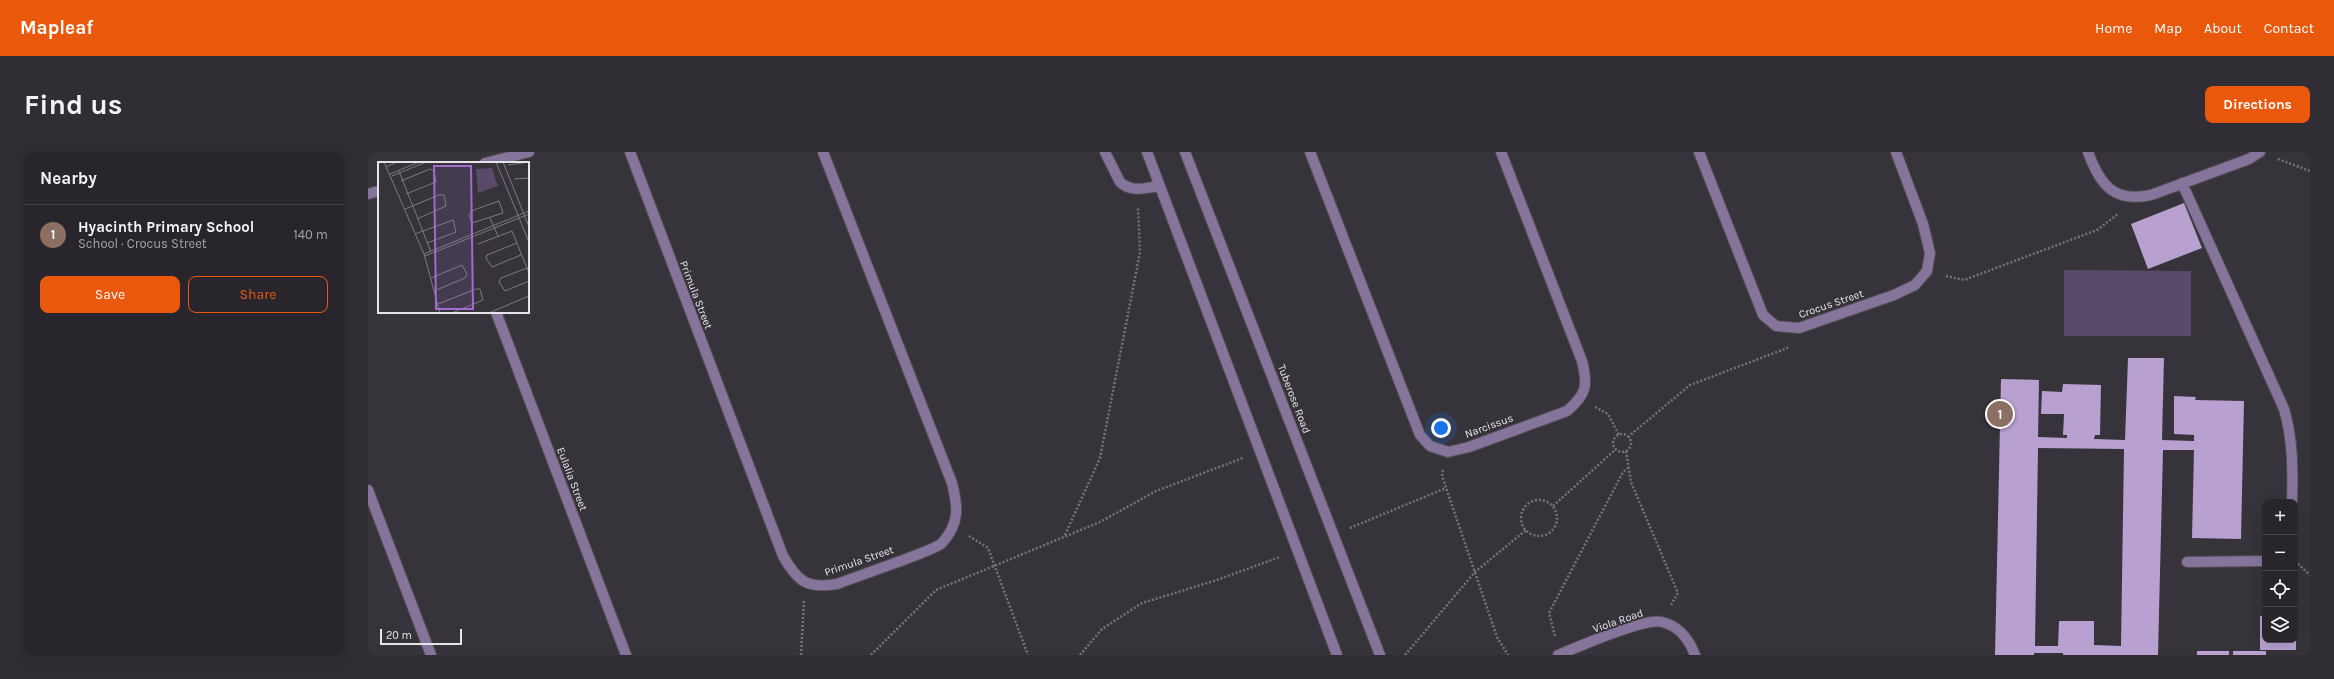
<!DOCTYPE html>
<meta charset="utf-8">
<style>
:root{--surface:#28262c;--page:#302e34;--text:#f1f3f6;--muted:#a5a5a9;--line:#444348;--accent:#ea580c}
body{margin:0;font-family:Karla,sans-serif;background:var(--page);color:var(--text)}
.controls{position:absolute;right:12px;bottom:12px;display:grid;overflow:hidden;border-radius:8px;box-shadow:0 4px 16px #0002}
.controls button{width:36px;height:36px;display:grid;place-items:center;padding:0;border:0;border-bottom:1px solid var(--line);background:var(--surface);color:var(--text);font:20px sans-serif}
.scale{position:absolute;left:12px;bottom:10px;width:82px;box-sizing:border-box;padding-left:4px;border:2px solid #e7e4e9;border-top:0;font-size:11px;line-height:14px;white-space:nowrap;color:#e7e4e9;-webkit-text-stroke:3px #36333a;paint-order:stroke}
.you{position:absolute;left:1073px;top:276px;width:14px;height:14px;margin:-10px;border:3px solid #fff;border-radius:50%;background:#1a73e8;box-shadow:0 0 0 6px #1a73e833}
.badge{display:grid;place-items:center;width:26px;height:26px;border-radius:50%;background:var(--accent);color:#fff;font-size:13px;font-weight:700}
.pin{position:absolute;translate:-50% -50%;border:2px solid #fff;box-shadow:0 1px 4px #0006}
.list{margin:0;padding:0;list-style:none}
h2{display:flex;justify-content:space-between;align-items:center;height:52px;margin:0;padding:0 16px;font-size:17px}
h2 small{font-size:13px;font-weight:400;color:var(--muted)}
.list li{display:grid;grid-template-columns:26px 1fr auto;gap:12px;align-items:center;box-sizing:border-box;height:60px;padding:0 16px;border-top:1px solid var(--line)}
.list b{display:block;font-size:15px;white-space:nowrap}
.list p{margin:0;font-size:13px;white-space:nowrap;color:var(--muted)}
.list em{font-size:13px;font-style:normal;color:var(--muted)}
.actions{display:flex;gap:8px;padding:12px 16px}
.actions a{flex:1;padding:9px 0;border:1px solid var(--accent);border-radius:8px;text-align:center;font-size:14px;color:var(--accent)}
.actions .main{background:var(--accent);color:#fff}
.icon{flex:none;width:22px;height:22px;fill:none;stroke:currentColor;stroke-width:2;stroke-linecap:round;stroke-linejoin:round}
.map{position:relative;flex:none;width:1942px;height:503px;overflow:hidden;border-radius:8px}
header{display:flex;align-items:center;gap:24px;box-sizing:border-box;height:56px;padding:0 20px;background:var(--accent);color:#fff}
header strong{font-size:19px}
nav{display:flex;gap:22px;margin-inline-start:auto;font-size:14px}
.intro{display:flex;align-items:center;justify-content:space-between;box-sizing:border-box;height:96px;padding:0 24px}
h1{margin:0;font-size:28px}
.button{padding:10px 18px;border-radius:8px;background:var(--accent);color:#fff;font-size:14px;font-weight:700}
main{display:flex;gap:24px;padding:0 24px}
aside{flex:1;background:var(--surface);border-radius:8px;box-shadow:0 4px 16px #0002}
.map>svg:first-child{display:block}
.green{fill:#594a6a}
.building{fill:#b8a1d1;fill-rule:evenodd}
.lines{fill:none;stroke-linecap:round;stroke-linejoin:round}
.minor-casing{stroke:#524f56;stroke-width:12}
.path{stroke:#767379;stroke-width:2.5;stroke-dasharray:2 2;stroke-linecap:butt}
.minor{stroke:#86759a;stroke-width:10}
.labels{text-anchor:middle;dominant-baseline:central;stroke-width:4;stroke-linejoin:round;paint-order:stroke}
.street-label{font-size:11px;fill:#e7e4e9;stroke:#36333a}
.inset-road{fill:none;stroke:#7d7a80;stroke-width:1}
.view{fill:#a16cce;fill-opacity:0.15;stroke:#a16cce;stroke-width:2}
.inset-edge{fill:none;stroke:#e7e4e9;stroke-width:2}
</style>
<header>
<strong>Mapleaf</strong>
<nav><a>Home</a><a>Map</a><a>About</a><a>Contact</a></nav>
</header>
<div class="intro"><h1>Find us</h1><a class="button">Directions</a></div>
<main>
<aside>
<h2>Nearby<small></small></h2>
<ul class="list">
<li><span class="badge" style="background:#8d6e63">1</span><div><b>Hyacinth Primary School</b><p>School · Crocus Street</p></div><em>140 m</em></li>
</ul>
<div class="actions"><a class="main">Save</a><a>Share</a></div>
</aside>
<div class="map">
<svg width="1942" height="503" viewBox="0 0 1942 503">
<rect width="100%" height="100%" fill="#36333a"/>
<path class="green" d="M1696,118L1823,119V184H1696Z"/>
<path class="building" d="M1816,51L1834,96L1780,117L1763,72Z
M1760,206H1796L1794,288L1826,289V283L1806,282V244L1828,245L1827,248L1876,249L1873,387L1824,386L1826,298H1795L1790,503H1695V501H1666V503H1627L1633,227L1671,228L1670,285L1699,286V283H1695L1696,262H1673L1674,239L1694,240L1695,232L1733,233L1732,283H1727L1726,287L1757,288ZM1670,296L1756,297L1753,494L1726,493V469H1691L1690,494H1667Z
M1892,464H1897V488H1928V498H1892Z
M1829,499H1861V503H1829Z
M1865,499H1898V503H1865Z"/>
<g class="lines">
<g class="minor-casing">
<path id="minor" d="M262,0L415,404C430,430 439,437 469,432C484,426 568,398 574,391C592,371 590,355 584,331L455,0
M737,0L752,30C764,41 777,36 791,34
M779,0L969,503
M817,0L1012,503
M942,0L1052,283L1062,294L1080,300L1101,295L1199,259C1219,242 1220,233 1214,209L1133,0
M1331,0L1395,163L1408,174L1431,176L1526,143L1547,133L1559,119L1562,101L1555,72L1528,0
M1720,0C1732,33 1746,51 1783,43L1881,7L1892,0
M117,11L161,0
M1814,31L1916,257C1925,287 1925,319 1924,350
M0,42L11,39
M128,160L258,503
M0,338L63,503
M1819,410L1897,409
M1190,503C1210,495 1277,465 1294,470C1311,474 1321,487 1327,503"/>
</g>
<path class="path" d="M1910,7L1942,19
M1578,124L1596,128L1729,78L1750,62
M1227,255L1240,262L1251,283
M1245 291a9 9 0 1 1 18 0a9 9 0 1 1-18 0Z
M1260,285L1322,233L1422,195
M1258,299L1263,330L1310,441L1303,453
M1075,318L1074,324L1129,485L1140,503
M1153 366a18 18 0 1 1 36 0a18 18 0 1 1-36 0Z
M1185,354L1248,297
M982,376L1078,336
M697,383L732,306L772,100L770,56
M601,384L620,396L660,503
M1927,409L1942,423
M1187,484L1181,461L1255,320L1260,316
M433,503L436,449
M503,503L568,438L732,370L788,339L875,306
M712,503L734,477L774,451L846,429L912,405
M1037,503L1107,420L1158,378"/>
<use href="#minor" class="minor"/>
</g>
<g class="labels">
<g class="street-label">
<text transform="translate(328 143) rotate(69)">Primula Street</text>
<text transform="translate(1463 152) rotate(-19)">Crocus Street</text>
<text transform="translate(926 247) rotate(69)">Tuberose Road</text>
<text transform="translate(1121 274) rotate(-20)">Narcissus</text>
<text transform="translate(204 327) rotate(69)">Eulalia Street</text>
<text transform="translate(491 409) rotate(-19)">Primula Street</text>
<text transform="translate(1250 469) rotate(-19)">Viola Road</text>
</g>
</g>
<g transform="translate(10 10)">
<rect width="151" height="151" fill="#36333a"/>
<path d="M114,6L120,24L100,31L98,7Z" fill="#594a6a"/>
<path class="inset-road" d="M6,0L46,92L62,151M118,0L151,80M125,0L151,65M130,3L151,0M8,5L19,0M21,9L53,90M12,12L41,0M14,14L48,0M136,17L151,16M23,19L52,7L56,9L58,20L28,32M121,39L125,51L94,61L91,53L93,49ZM27,47L61,33H66L68,44L39,57M112,56L120,74M37,72L75,58L78,70L49,81M139,81L109,93L108,96L114,105L143,93M100,82L134,69L151,111M46,92L151,49M47,94L151,52M149,106L123,116L121,120L127,129L151,119M53,116L84,103L89,112L87,116L56,129M60,142L98,127H102L105,138L74,151M111,151L151,134"/>
<path class="view" d="M56,4H93L95,147H58Z"/>
<rect width="151" height="151" class="inset-edge"/>
</g>
</svg>
<div class="controls">
<button>+</button>
<button>−</button>
<button><svg class="icon" aria-label="locate" viewBox="0 0 24 24"><circle cx="12" cy="12" r="6"/><path d="M12 2v4M12 18v4M2 12h4M18 12h4"/></svg></button>
<button><svg class="icon" aria-label="layers" viewBox="0 0 24 24"><path d="M12 4l9 5-9 5-9-5zM3 14l9 5 9-5"/></svg></button>
</div>
<div class="scale">20 m</div>
<div class="you"></div>
<div class="pin badge" style="left:1632px;top:262px;background:#8d6e63">1</div>
</div>
</main>
